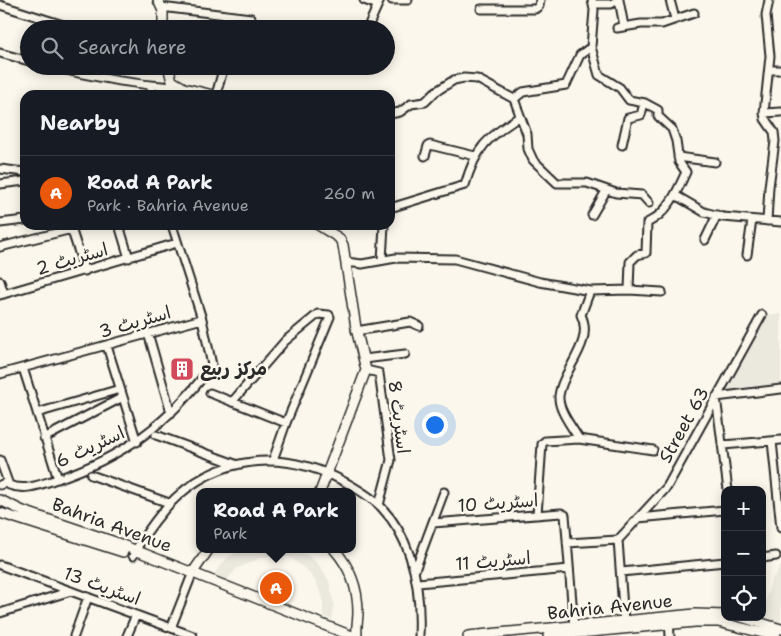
<!DOCTYPE html>
<meta charset="utf-8">
<style>
:root{--surface:#171b24;--page:#20242c;--text:#f1f3f6;--muted:#9ea1a6;--line:#363941;--accent:#ea580c}
body{margin:0;font-family:"Shantell Sans","Playpen Sans Arabic",sans-serif;background:var(--page);color:var(--text)}
.controls{position:absolute;right:15px;bottom:15px;display:grid;overflow:hidden;border-radius:10px;box-shadow:0 2px 12px #0003}
.controls button{width:45px;height:45px;display:grid;place-items:center;padding:0;border:0;border-bottom:1px solid var(--line);background:var(--surface);color:var(--text);font:25px sans-serif}
.you{position:absolute;left:434px;top:424px;width:18px;height:18px;margin:-12px;border:4px solid #fff;border-radius:50%;background:#1a73e8;box-shadow:0 0 0 8px #1a73e833}
.badge{display:grid;place-items:center;width:32px;height:32px;border-radius:50%;background:var(--accent);color:#fff;font-size:16px;font-weight:700}
.pin{position:absolute;translate:-50% -50%;border:2px solid #fff;box-shadow:0 1px 5px #0006}
.popup{position:absolute;left:196px;top:488px;width:160px;height:65px;box-sizing:border-box;display:grid;place-content:center;border-radius:10px;background:var(--surface);filter:drop-shadow(0 1px 4px #0005);font-size:16px;white-space:nowrap;color:var(--muted)}
.popup b{font-size:19px;color:var(--text)}
.popup::after{content:'';position:absolute;left:50%;top:100%;margin-left:-10px;border:10px solid transparent;border-top-color:var(--surface)}
.list{margin:0;padding:0;list-style:none}
h2{display:flex;justify-content:space-between;align-items:center;height:65px;margin:0;padding:0 20px;font-size:21px}
h2 small{font-size:16px;font-weight:400;color:var(--muted)}
.list li{display:grid;grid-template-columns:32px 1fr auto;gap:15px;align-items:center;box-sizing:border-box;height:75px;padding:0 20px;border-top:1px solid var(--line)}
.list b{display:block;font-size:19px;white-space:nowrap}
.list p{margin:0;font-size:16px;white-space:nowrap;color:var(--muted)}
.list em{font-size:16px;font-style:normal;color:var(--muted)}
.icon{flex:none;width:28px;height:28px;fill:none;stroke:currentColor;stroke-width:2;stroke-linecap:round;stroke-linejoin:round}
.map{position:relative;flex:none;width:781px;height:636px;overflow:hidden}
.search{position:absolute;background:var(--surface);box-shadow:0 2px 12px #0003;left:20px;top:20px;width:375px;height:55px;display:flex;align-items:center;gap:12px;box-sizing:border-box;padding:0 18px;border-radius:28px;color:var(--muted);font-size:19px}
.panel{position:absolute;background:var(--surface);box-shadow:0 2px 12px #0003;left:20px;top:90px;width:375px;height:140px;border-radius:15px}
.map>svg:first-child{display:block}
.built{fill:#ebe8de}
.lines{fill:none;stroke-linecap:round;stroke-linejoin:round}
.street-casing{stroke:#2b2b2b;stroke-width:11}
.secondary-casing{stroke:#2b2b2b;stroke-width:12}
.street{stroke:#fbf7ec;stroke-width:7}
.secondary{stroke:#fbf7ec;stroke-width:9}
.labels{text-anchor:middle;dominant-baseline:central;stroke-width:5;stroke-linejoin:round;paint-order:stroke}
.street-label{font-size:18px;fill:#2b2b2b;stroke:#fbf7ec}
.poi-label{font-size:18px;font-weight:bold;fill:#2b2b2b;stroke:#fbf7ec;text-anchor:start}
</style>
<div class="map">
<svg width="781" height="636" viewBox="0 0 781 636">
<rect width="100%" height="100%" fill="#fbf7ec"/>
<filter id="ink" filterUnits="userSpaceOnUse"><feTurbulence type="fractalNoise" baseFrequency=".02" numOctaves="2"/><feDisplacementMap in="SourceGraphic" scale="10" xChannelSelector="R" yChannelSelector="G"/><feConvolveMatrix kernelMatrix="1 2 1 2 8 2 1 2 1" color-interpolation-filters="sRGB"/></filter>
<g filter="url(#ink)">
<path class="built" d="M781,314V385L726,392L768,315Z
M242,549H297L311,558L319,565L329,581L334,604L332,620L323,616V599L316,582L306,569L289,557L271,555L261,558L236,569L227,580L214,574L228,557Z
M781,565V624H778L764,622V608L771,581Z"/>
<g class="lines">
<g class="street-casing">
<path id="street" d="M364,0L378,5
M392,0H408
M619,0L624,26
M670,0L675,19
M593,4H611L618,0
M0,5L76,29
M161,7L251,18
M481,9H535L539,6L540,0
M617,28L641,24H662L694,13
M367,29L380,0
M591,47L599,75L620,88L629,100L645,103L658,110V116L672,129L676,141L679,162L686,172C677,192 668,213 647,223L646,253L637,255L630,262L629,290
M0,53L29,61
M50,66C94,78 138,85 183,88
M769,70H781
M151,95L152,86
M216,95L224,66
M514,99L523,92L566,85L580,55L591,47L594,10L592,0
M764,113L781,112
M390,114L400,112L411,104L425,102L435,92L454,80L464,78L477,79L514,99L527,134L528,149L533,160L557,183H587L616,193L642,195L649,203
M622,145L628,118L641,115L644,103
M425,156L428,146L430,145L475,156
M678,157L715,162
M0,169L25,172
M0,184L25,181
M675,195L704,212L723,217L781,222
M390,208L465,185C476,147 487,138 519,117
M592,215L606,191
M767,221L769,187L775,141L774,132L765,119L764,113L770,56L766,15L769,0
M0,223L25,220
M70,225L85,271
M119,225L129,258
M705,240L717,215
M0,247L72,229
M747,255L752,220
M382,260L384,225
M346,262L362,264L396,258L455,259L540,282L591,291L629,290L662,292
M0,281L4,294
M0,295L177,243
M356,331L410,322L419,326
M148,333L171,413
M107,346L137,442
M364,359L405,354
M23,368L58,479
M366,370L379,373L391,460L379,505
M0,374L202,319
M210,393L286,423
M232,402L285,341L318,314L329,315L330,317L286,423L273,460
M37,413L120,389
M156,435L235,464
M44,438L123,397
M579,439C572,427 558,410 559,396C562,369 595,343 581,315L590,291
M772,441L781,528
M723,445L781,440
M0,460L9,485C24,491 39,485 54,480C122,458 170,423 212,365L202,319L172,225
M91,475L169,503
M0,485L7,482
M728,490L716,397L781,389
M537,515L542,444L545,441L579,439L653,450
M638,518L725,510
M433,523L561,513L565,515L574,627
M618,540L667,487L762,315
M618,540L624,622
M567,543L618,540
M133,556C139,542 147,532 156,520C203,457 276,445 345,482C357,489 372,497 382,508C415,543 421,591 419,636
M762,558L776,556
M0,565L193,636
M415,570L444,492
M621,572L725,562
M418,583L569,569
M0,613L71,591
M669,621L670,636
M171,628L193,572
M74,636L88,597
M127,636L136,615"/>
</g>
<g class="secondary-casing">
<path id="secondary" d="M158,0L163,11V29
M168,66L172,81L184,88L213,95
M318,225L339,238L343,245L356,328L366,370L320,492
M0,500L23,511L112,541L352,636
M0,513L123,552
M334,549C350,567 358,588 358,612C358,620 356,627 357,636
M193,572L209,549
M741,617L781,629
M468,636L695,614L725,615
M548,636L695,622H718L776,636"/>
</g>
<use href="#street" class="street"/>
<use href="#secondary" class="secondary"/>
</g>
</g>
<defs>
<g id="building-square" transform="scale(1.25)"><rect x="-9" y="-9" width="18" height="18" rx="4" fill="#d1495b" stroke="#fbf7ec"/><path d="M-4-6H4V6H1V3H-1V6H-4ZM-2.5-4.3h1.7v1.8h-1.7ZM.8-4.3h1.7v1.8H.8ZM-2.5-1h1.7V.8h-1.7ZM.8-1h1.7V.8H.8Z" fill="#fff"/></g>
</defs>
<g fill-rule="evenodd">
<use href="#building-square" x="182" y="369"/>
</g>
<g class="labels">
<g class="street-label">
<text transform="translate(72 259) rotate(-16)">اسٹریٹ 2</text>
<text transform="translate(135 322) rotate(-16)">اسٹریٹ 3</text>
<text transform="translate(399 417) rotate(83)">اسٹریٹ 8</text>
<text transform="translate(684 425) rotate(-61)">Street 63</text>
<text transform="translate(90 447) rotate(-25)">اسٹریٹ 6</text>
<text transform="translate(498 503) rotate(-4)">اسٹریٹ 10</text>
<text transform="translate(112 525) rotate(20)">Bahria Avenue</text>
<text transform="translate(493 561) rotate(-5)">اسٹریٹ 11</text>
<text transform="translate(102 586) rotate(20)">اسٹریٹ 13</text>
<text transform="translate(610 607) rotate(-6)">Bahria Avenue</text>
</g>
<g class="poi-label">
<text x="200" y="369">مرکز ربیع</text>
</g>
</g>
</svg>
<div class="controls">
<button>+</button>
<button>−</button>
<button><svg class="icon" aria-label="locate" viewBox="0 0 24 24"><circle cx="12" cy="12" r="6"/><path d="M12 2v4M12 18v4M2 12h4M18 12h4"/></svg></button>
</div>
<div class="you"></div>
<div class="pin badge" style="left:276px;top:588px">A</div>
<div class="popup"><b>Road A Park</b>Park</div>
<div class="search"><svg class="icon" aria-label="search" viewBox="0 0 24 24"><circle cx="10" cy="10" r="6"/><path d="M15 15l6 6"/></svg>Search here</div>
<section class="panel">
<h2>Nearby<small></small></h2>
<ul class="list">
<li><span class="badge">A</span><div><b>Road A Park</b><p>Park · Bahria Avenue</p></div><em>260 m</em></li>
</ul>
</section>
</div>
